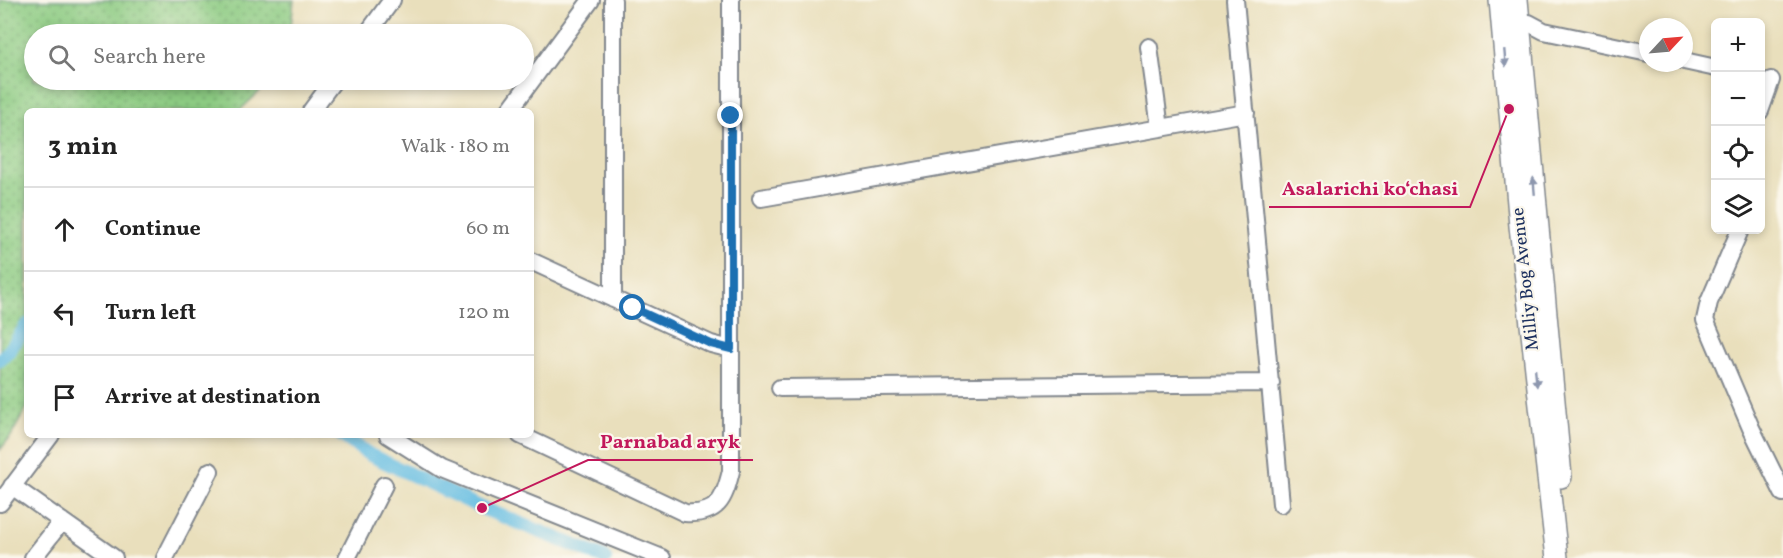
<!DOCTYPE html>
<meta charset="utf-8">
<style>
:root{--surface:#fff;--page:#f6f6f6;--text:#222;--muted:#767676;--line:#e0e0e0}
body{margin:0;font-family:Vollkorn,serif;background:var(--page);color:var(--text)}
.controls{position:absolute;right:18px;top:18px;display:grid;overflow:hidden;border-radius:9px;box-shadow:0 3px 9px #0003}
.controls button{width:54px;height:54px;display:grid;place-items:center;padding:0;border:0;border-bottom:2px solid var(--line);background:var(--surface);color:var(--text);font:30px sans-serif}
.compass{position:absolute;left:1639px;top:18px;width:54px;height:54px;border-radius:50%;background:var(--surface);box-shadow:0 3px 9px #0003;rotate:64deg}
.stop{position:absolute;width:18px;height:18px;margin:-14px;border:4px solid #1f6fb2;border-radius:50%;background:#fff}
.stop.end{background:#1f6fb2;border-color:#fff;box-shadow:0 2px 6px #0008}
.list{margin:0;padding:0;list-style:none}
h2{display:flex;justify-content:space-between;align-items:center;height:78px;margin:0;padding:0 24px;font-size:26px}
h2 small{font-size:20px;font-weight:400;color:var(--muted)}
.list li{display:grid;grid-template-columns:39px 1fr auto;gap:18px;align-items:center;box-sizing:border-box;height:84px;padding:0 24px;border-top:2px solid var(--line)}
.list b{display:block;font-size:22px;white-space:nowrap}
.list em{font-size:20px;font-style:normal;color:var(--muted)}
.icon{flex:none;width:33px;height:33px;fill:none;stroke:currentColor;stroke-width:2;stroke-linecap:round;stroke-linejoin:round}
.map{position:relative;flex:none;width:1783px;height:558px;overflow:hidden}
.search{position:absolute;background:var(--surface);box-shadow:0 3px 9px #0003;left:24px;top:24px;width:510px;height:66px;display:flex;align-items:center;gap:15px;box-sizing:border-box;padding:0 21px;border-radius:33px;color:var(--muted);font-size:22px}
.panel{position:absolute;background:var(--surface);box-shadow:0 3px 9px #0003;left:24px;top:108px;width:510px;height:330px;border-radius:9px}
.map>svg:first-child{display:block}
.park{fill:url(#park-dots);stroke:#547d70;stroke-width:1.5}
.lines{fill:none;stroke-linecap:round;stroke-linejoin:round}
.canal{stroke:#65bde2;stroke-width:14}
.minor-casing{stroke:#82878d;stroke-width:20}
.major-casing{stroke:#82878d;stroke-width:24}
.minor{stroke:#fff;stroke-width:16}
.major{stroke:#fff;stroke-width:21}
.oneway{fill:#8d97ae}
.route{stroke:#1f6fb2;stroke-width:8}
.labels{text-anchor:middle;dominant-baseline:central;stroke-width:4.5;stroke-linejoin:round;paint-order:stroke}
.street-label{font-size:18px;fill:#1b2f5e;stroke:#fbf7ec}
.leader{fill:none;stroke:#c2185b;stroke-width:2}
.callout-dot{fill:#c2185b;stroke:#fbf7ec;stroke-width:2}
.callout-label{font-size:20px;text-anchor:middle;font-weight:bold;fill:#c2185b;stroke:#fbf7ec;stroke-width:4.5;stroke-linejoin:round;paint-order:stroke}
</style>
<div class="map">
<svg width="1783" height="558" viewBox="0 0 1783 558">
<defs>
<pattern id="park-dots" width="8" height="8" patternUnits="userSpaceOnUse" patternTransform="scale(1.5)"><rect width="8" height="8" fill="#8ccb82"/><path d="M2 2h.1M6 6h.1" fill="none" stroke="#72a56e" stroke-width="1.8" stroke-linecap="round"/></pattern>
</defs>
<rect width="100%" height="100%" fill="#fbf7ec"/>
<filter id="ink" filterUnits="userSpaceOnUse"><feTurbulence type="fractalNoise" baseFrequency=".0167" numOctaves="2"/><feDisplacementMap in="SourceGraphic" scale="12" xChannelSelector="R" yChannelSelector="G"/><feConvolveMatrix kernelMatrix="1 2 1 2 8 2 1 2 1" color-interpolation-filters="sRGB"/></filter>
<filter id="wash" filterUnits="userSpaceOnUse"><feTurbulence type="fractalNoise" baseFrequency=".008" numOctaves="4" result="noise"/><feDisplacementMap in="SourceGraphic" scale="24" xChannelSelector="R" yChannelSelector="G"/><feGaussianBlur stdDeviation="1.35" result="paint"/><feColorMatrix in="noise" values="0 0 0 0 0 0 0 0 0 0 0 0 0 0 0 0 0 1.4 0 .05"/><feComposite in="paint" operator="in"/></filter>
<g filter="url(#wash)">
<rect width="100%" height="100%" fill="#e9dfbc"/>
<path class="park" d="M0,0H294L290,34H34V80H272L239,111H27V407L11,436L0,450Z"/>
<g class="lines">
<path class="canal" d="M0,360L9,351L27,325
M341,435L370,455L482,508L605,558"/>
</g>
</g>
<g filter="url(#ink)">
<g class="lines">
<g class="minor-casing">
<path id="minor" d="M613,0V299
M1235,0L1281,504
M1509,24L1529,23L1544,31L1648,53
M367,34L392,0
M1149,47L1160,128
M1684,61L1716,68
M311,111L334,80
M509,111L591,0
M1760,111L1771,80
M761,198L1246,113
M1740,230L1709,302L1705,320L1751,428L1783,493
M531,261L711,344L731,349
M780,388L1271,383
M388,435L442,469L662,558
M520,435L685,513C718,515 724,500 731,471V0
M12,486L114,558
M0,503L51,435
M33,558L62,521
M165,558L210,471
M347,558L384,485"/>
</g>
<g class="major-casing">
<path id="major" d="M1500,0L1520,226L1557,558
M1517,0L1561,477"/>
</g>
<use href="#minor" class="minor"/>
<use href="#major" class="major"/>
</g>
<defs><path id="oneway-solid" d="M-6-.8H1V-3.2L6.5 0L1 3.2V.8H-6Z" transform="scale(1.5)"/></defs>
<g class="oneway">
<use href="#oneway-solid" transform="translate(1505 58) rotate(85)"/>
<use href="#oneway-solid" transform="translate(1534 186) rotate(-95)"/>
<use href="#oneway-solid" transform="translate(1536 378) rotate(84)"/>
</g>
</g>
<g class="lines" filter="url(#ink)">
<path class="route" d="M633,308L711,344L731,349V116"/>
</g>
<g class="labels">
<g class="street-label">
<text transform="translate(1526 279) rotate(-96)">Milliy Bog Avenue</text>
</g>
</g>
<path class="leader" d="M1509 109L1470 207H1269M482 508L588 460H753"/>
<g class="callout-dot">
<circle cx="1509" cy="109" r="6"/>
<circle cx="482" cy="508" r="6"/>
</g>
<g class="callout-label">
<text x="1370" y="195">Asalarichi koʻchasi</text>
<text x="670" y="448">Parnabad aryk</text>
</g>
</svg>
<div class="controls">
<button>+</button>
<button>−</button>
<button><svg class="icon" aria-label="locate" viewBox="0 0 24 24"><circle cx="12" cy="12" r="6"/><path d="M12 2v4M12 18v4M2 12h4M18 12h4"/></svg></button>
<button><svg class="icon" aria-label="layers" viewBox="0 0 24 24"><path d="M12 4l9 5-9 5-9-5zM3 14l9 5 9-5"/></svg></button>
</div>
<svg class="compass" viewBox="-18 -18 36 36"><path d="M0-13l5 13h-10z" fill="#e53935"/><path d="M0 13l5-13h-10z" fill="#767676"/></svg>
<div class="stop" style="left:633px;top:308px"></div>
<div class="stop end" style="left:731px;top:116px"></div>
<div class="search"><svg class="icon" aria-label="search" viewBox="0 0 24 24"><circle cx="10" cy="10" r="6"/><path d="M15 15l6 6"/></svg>Search here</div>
<section class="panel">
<h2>3 min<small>Walk · 180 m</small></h2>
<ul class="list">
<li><svg class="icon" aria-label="ahead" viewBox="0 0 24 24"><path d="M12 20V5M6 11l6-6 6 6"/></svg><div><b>Continue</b></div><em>60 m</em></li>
<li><svg class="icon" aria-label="left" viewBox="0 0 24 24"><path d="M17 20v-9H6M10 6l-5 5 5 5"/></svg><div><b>Turn left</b></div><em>120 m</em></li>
<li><svg class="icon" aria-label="arrive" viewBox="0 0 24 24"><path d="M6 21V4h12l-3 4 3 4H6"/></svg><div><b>Arrive at destination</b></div></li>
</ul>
</section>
</div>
